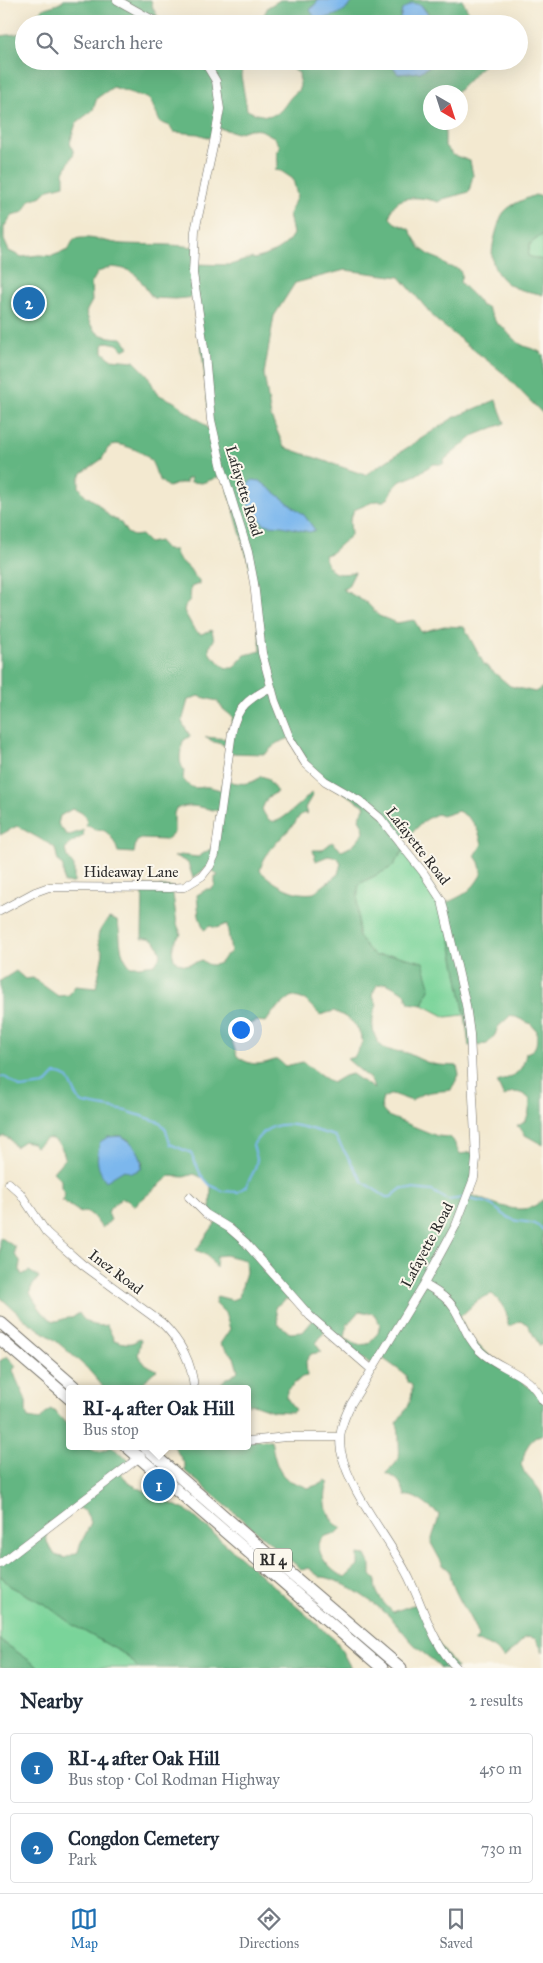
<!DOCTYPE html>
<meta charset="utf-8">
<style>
:root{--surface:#fff;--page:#f6f6f7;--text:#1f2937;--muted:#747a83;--line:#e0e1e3;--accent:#1f6fb2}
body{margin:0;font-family:"IM FELL Great Primer",serif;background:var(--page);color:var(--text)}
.compass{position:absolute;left:423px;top:85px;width:45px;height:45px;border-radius:50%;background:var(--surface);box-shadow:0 5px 20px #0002;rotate:141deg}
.you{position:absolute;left:240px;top:1029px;width:18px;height:18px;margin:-12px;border:4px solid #fff;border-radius:50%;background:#1a73e8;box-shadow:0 0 0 8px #1a73e833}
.badge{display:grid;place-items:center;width:32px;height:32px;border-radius:50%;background:var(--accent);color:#fff;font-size:16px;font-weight:700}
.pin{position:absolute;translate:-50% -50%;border:2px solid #fff;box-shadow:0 1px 5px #0006}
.popup{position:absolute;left:66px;top:1385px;width:185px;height:65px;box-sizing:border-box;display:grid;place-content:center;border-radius:5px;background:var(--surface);filter:drop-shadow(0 1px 4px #0005);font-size:16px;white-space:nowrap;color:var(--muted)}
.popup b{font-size:19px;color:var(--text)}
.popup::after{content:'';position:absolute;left:50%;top:100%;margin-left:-10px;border:10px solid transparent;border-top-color:var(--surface)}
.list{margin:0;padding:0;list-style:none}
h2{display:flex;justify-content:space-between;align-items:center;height:65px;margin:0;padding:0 20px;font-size:21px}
h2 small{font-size:16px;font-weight:400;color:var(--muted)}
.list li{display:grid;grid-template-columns:32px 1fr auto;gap:15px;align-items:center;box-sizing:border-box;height:70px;margin:0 10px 10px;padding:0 10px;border:1px solid var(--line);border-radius:5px}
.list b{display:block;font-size:19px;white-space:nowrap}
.list p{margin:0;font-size:16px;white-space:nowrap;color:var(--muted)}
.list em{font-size:16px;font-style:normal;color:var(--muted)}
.icon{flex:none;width:28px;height:28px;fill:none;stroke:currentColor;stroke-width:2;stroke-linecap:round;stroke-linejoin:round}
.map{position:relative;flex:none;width:543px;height:1668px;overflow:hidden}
.search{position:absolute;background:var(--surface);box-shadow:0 5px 20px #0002;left:15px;right:15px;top:15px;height:55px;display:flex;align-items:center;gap:12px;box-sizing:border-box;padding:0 18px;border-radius:28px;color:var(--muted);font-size:19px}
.sheet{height:225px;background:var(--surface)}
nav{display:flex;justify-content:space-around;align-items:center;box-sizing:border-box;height:70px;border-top:1px solid var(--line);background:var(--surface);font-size:14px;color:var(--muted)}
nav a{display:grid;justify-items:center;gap:2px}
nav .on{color:var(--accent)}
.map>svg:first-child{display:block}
.green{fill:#7ad49a;stroke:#528062}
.forest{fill:#63b682;stroke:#477056;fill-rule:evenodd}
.water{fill:#7bb7ed;stroke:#53718c}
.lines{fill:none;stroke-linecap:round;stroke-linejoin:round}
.stream{stroke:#7bb7ed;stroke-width:2}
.minor-casing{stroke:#716e65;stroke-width:9}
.highway-casing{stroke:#716e65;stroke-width:13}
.minor{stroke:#fff;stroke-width:8}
.highway{stroke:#fff;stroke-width:11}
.labels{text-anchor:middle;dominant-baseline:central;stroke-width:4;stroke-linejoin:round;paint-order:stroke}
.shield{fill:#fbf7ec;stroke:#696865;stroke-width:1}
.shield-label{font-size:14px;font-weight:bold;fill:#2b2b2b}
.street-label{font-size:15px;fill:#2b2b2b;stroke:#fbf7ec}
</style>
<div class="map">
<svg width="543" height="1668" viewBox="0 0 543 1668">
<rect width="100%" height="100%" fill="#fbf7ec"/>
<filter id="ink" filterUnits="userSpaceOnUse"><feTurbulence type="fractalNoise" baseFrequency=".02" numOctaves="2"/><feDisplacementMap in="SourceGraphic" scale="10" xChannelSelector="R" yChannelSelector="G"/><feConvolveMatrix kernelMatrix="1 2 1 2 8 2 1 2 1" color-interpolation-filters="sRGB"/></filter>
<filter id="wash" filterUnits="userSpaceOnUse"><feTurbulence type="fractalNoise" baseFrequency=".0096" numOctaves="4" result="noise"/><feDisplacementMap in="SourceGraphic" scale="20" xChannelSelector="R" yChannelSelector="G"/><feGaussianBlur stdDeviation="1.12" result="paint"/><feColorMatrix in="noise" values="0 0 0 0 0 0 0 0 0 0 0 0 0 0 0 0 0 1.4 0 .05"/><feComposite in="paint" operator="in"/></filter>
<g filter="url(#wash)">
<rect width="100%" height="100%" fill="#f3e9d0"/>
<path class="green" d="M543,234V260L541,261L528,256L530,244Z
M405,848L444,904L465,1014L463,1015L446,1017L423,1005L430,986L395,955L374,956L357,936C358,918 356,901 359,884L392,867Z
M0,1575L10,1586L46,1605L73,1625L126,1655L138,1668H40L0,1640Z"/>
<path class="forest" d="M64,0H151L153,8L162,24H38L40,11C47,5 57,7 64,0Z
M280,0H319L310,10L324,19C336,13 347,11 354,0H462L476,24C452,24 437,26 421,5L402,10L399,24H255L265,13L268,7Z
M24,33V61H249L246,65H243L241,76L247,110C257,115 273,120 282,109C288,102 290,96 298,91L300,86L299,73L292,69L289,61H394L393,66L398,74L420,72L438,61H487L457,92H430V122L445,123V146L453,155L470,161L473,175L469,192L443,199L438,202C420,196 391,193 390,218L395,223L409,229L420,248L431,256L441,260L447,266L459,269L462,275L460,282C467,291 476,296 481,306L487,307L497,324L502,326C509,334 514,341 524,346C531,349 538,349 543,355V414L502,372L437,321L400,277L345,270L295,283L274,316L264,374L271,417L284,447L365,475L453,418L496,400L505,423L475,435L444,460L443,464H433L416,475L401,481L393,488L389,498L384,501H375L354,510L350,521L351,535L331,553L324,555C330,575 336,576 355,572L347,588L342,589L367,603L379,616L397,623L414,620L421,632L444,626L464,627L484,664L510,686L535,692L543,687V1145L525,1135L521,1129L517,1126C529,1122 529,1113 530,1100C524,1092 512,1089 504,1097L497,1082C515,1076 523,1072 526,1053C539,1049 536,1042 537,1031L531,1024L511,1015L498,1027L495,1035L487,1044L469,1046L465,1016L444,904C463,895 471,893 482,873L479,862L475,856L482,844C478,827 473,819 458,811L442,816L437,814C418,822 417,830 402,843L405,848L392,867L359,884C356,901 359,918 358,936L374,956L395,955L423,962L430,986L423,1005L409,1003L405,993L386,983L377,985L372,995L377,1005C370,1018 371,1039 384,1048C391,1052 401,1051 407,1053C416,1057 424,1062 433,1064C441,1066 449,1065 457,1066L459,1075L451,1090C437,1092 422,1090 412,1101L392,1094L383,1098C380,1107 381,1110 388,1116L437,1136L449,1137L453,1140L460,1154L475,1152L470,1195C492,1201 524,1221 543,1199V1344L540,1346L527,1324L521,1321L510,1326L508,1325C509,1313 501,1302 492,1294L479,1299L460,1317L468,1336L501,1366L540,1395L543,1394V1434C530,1438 525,1448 523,1460C522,1465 520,1462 522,1467C526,1480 541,1484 543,1500V1652L536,1639L530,1637L525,1638L504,1658C497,1650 486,1642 474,1642L478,1637C472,1615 450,1591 450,1571L443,1565L431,1543C433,1532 438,1525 439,1514C429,1508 416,1494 405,1496C402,1483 398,1479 386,1473C403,1457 399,1459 399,1438C399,1432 399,1428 396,1423C406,1410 413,1402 412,1385L407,1382L406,1375L381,1357L374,1366L349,1349L345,1338L326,1330L316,1343L321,1352L311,1354L306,1361L307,1376L302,1377L287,1390V1398L295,1410L293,1412L273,1411L253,1404L248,1405V1389H207L218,1387L226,1378L231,1377L238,1371L234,1357L220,1344L230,1329L225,1313L215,1303L217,1296L232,1300L239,1297L246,1272L245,1260L225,1255L217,1256L216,1268L208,1256L196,1250L217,1221L210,1216L211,1187L205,1179L194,1174L184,1177L170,1176L134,1206L128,1200L122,1198L110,1208L108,1213L111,1220L102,1228L92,1215L85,1211L80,1213C74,1207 66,1205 62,1200L65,1194L61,1187V1180L53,1172L65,1158C64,1150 56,1136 46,1139C43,1140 39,1145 36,1147L32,1143L24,1141L15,1147L10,1139L4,1136L0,1138V981L16,971L25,979L33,978L58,996L69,995L75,986L96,988L103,953C94,936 98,932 109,918L117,921C123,940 116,948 130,966H140L155,964L161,954C158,944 154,936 142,938L143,886L172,887L177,924L181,934C172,941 167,960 182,964C188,966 196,962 202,960C208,966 213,966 220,963L225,956L231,952L227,924L216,928L210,926L204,930L199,916L197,895L207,889H212L215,885V877L218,876L209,866L193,878L188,863L177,857H174L180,855L198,857L215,846L219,811C204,809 191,802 176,809L174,813V833L166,840L141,839L136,842L134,853L118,852C115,841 107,826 94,830L90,826H86C89,816 81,811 72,809L60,816L58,824L66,834L70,835L84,830L83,836L71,843L65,850L67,857L74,866V883H64L63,867L58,861L55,848L51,845L17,826L0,835V36ZM113,87L150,99L160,122L170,126L174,132L198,134L213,139L219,128L237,133L249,129L261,130L274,137L280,146L277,153L278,165L275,170L281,171L293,179L297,196L289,214L293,234C285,249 270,255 254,259L252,258L230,265L195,264L194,247C171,244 148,245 124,244C107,243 92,235 74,239L68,250L52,256L39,255L22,257L9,251L4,240V227L12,215L24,212L30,200L42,196L49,189L64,185V172L74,153L70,143L76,123L93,110L97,98ZM112,267C140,270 137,278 153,298L175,299L196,297L211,432L202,422L187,412L177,403L157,394L147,374L134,361L111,359L103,352V345L107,342L117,344L124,350L129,347L122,338C100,337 92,334 86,312L92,301L91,284L98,272ZM115,444C125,445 146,452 151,461C159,475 153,476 168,487L180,483H186V480L190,477L191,482L202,483L224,475L255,585L261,651L245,655L233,668H226L210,654L209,648L214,640L212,630L201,634L195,631L184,611L185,606L190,601L191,587L199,584V580C193,576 193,573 189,568C182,560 177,564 175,550H167L159,541L149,543L141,535L133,536L127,533L121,523L109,516L97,503L85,495L79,487V479L82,473L102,459L108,448ZM198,696L217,701L223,709L233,717L228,739L205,737L214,742L228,746L229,753L265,754L277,743L290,738L319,777L365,806L359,819L363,826L364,832L352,846L342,851L332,842L322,850H313L316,861L328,856L338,858L341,863L338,874L314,893C292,896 275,884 260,871C263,853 282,838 293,825C297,821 298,816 304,813L307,814L305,808L313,794L311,793C305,800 300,804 293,810C280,820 271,830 262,809L267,798L277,792L267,778L261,776C249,787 239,783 224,781L221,790C216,789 209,786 204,787C193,789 190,788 183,779L184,770C177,760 181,752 183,741L190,736L182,722L188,700ZM292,996L305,1000L320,1015L334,1011C351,1020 357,1022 363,1042L354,1057L347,1059L371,1080L374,1089L352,1074L344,1076L332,1083L303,1062L285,1066L277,1059C261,1065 251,1067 237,1056L232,1041L240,1027L257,1021L266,1022L273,1012ZM121,1136L129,1140L143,1162L141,1169L132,1172L124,1170L108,1137ZM286,1299L297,1301L313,1320L303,1332L290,1333L278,1324L275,1307ZM359,1311L374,1314L380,1324L378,1333L368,1344L357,1345L345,1338L347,1325Z
M535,195L543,197V234L530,244L528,256L543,260V295C530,291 517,291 507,283C487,267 491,250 497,229C499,223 500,217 504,212C512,203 526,199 535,195Z
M0,1237L15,1247V1255L20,1260V1271L22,1275L29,1271L39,1277L31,1288L30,1293C35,1302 45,1319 55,1321C61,1321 65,1317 72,1318L79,1313C85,1324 95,1327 107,1325L114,1340C124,1343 130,1346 139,1339L141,1340L138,1355L145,1364L157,1370C150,1374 144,1381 141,1389H105L87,1368L55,1340L24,1319L0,1297Z
M7,1356L16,1366L13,1370C16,1380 21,1389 25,1398C28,1405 24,1411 28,1418L40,1420L50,1409C58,1412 63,1422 70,1427V1446C74,1446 80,1445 83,1446C96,1449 99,1456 111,1446L114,1448L132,1463L121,1473L128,1483L189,1512L337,1642L351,1668H138L126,1655L73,1625L46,1605L10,1586L0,1575V1361ZM77,1507L85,1511L91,1522C87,1533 81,1540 78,1552L65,1558L55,1555L47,1542L46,1529Z
M271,1440C274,1454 276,1476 293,1482C298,1484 302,1485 308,1488L323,1483L325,1480L329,1482C323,1494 325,1511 333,1521C335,1525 340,1526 342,1528L336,1534C300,1536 330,1575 346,1577L358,1566V1554L366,1555L371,1565V1575L376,1580C372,1591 385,1605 393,1612L418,1603L437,1642L457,1668H441C435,1661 428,1657 421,1651C408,1640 399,1625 387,1614C373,1602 337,1576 320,1577L308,1568L302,1570L185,1471V1465L174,1446H248V1441Z
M0,1640L40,1668H0Z"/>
<path class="water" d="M319,0H354C347,12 329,20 315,18L310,10Z
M412,3L421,5L429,16L446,24H399L402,10Z
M394,61H438L420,72L398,74L393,66Z
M253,480L260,481L304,515L315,530L310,532L282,526L268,525L263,523C258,516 238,496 243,488C245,485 250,482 253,480Z
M121,1136C133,1142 144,1155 141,1169L132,1173L124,1170L106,1181C96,1167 96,1159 100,1142L108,1137Z"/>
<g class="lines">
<path class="stream" d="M0,1077H5L21,1088L45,1085L55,1074C75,1073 70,1094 83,1103L126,1111L160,1122L166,1130L170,1144L191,1153L201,1175L210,1185L223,1191L238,1192L246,1186L255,1169L257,1159L253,1145C273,1111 304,1128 335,1136L363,1182L386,1197H391L402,1188L432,1191L448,1200L464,1198
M469,1199C475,1201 482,1201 488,1203C497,1208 504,1217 514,1220C524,1223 536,1221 543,1230"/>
</g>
</g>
<g filter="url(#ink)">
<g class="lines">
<g class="minor-casing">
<path id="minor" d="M117,0L160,24
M204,61L216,81L220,109L213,147L195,231L193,273L205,354L211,420L222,468L248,552L254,583L262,653L275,701L290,739L305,763L325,781L360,801L380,818L423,872L442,901L466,1005L470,1034L476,1159L474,1178L456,1225L424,1284L351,1404C343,1420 338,1433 341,1451C349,1493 390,1539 409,1578C424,1609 432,1643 457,1668
M0,911L35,892L49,887L170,888L184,887L202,876L210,866L215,855L232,732C236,707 250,698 271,687
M9,1183L20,1193L46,1232L58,1243L83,1265L162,1323C181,1342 192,1362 194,1389
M189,1197L206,1214L229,1228L245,1242L310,1316L371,1369
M424,1284C435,1291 447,1297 454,1308C463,1322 467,1339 480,1351C493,1364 512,1369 526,1380C534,1385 538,1393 543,1401
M248,1441L286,1437H340
M0,1564L141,1456"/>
</g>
<g class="highway-casing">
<path id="highway" d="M0,1322L77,1389
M0,1339L70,1399
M126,1446L382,1668
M144,1446L271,1557L401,1668"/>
</g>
<use href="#minor" class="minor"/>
<use href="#highway" class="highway"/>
</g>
</g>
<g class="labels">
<rect class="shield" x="254" y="1548.5" width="38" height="23" rx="4"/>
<g class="shield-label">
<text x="273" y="1560">RI 4</text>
</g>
<g class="street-label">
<text transform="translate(244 491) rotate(73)">Lafayette Road</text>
<text transform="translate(418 846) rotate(52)">Lafayette Road</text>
<text x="131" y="872">Hideaway Lane</text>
<text transform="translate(427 1245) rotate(-62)">Lafayette Road</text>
<text transform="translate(116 1272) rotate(37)">Inez Road</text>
</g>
</g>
</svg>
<svg class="compass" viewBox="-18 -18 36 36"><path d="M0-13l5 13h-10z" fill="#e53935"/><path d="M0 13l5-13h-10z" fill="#747a83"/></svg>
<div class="you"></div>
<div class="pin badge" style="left:159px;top:1485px">1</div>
<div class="popup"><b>RI-4 after Oak Hill</b>Bus stop</div>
<div class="pin badge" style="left:29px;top:303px">2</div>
<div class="search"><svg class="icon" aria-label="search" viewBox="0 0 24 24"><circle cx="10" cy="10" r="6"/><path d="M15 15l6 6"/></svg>Search here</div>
</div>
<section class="sheet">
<h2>Nearby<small>2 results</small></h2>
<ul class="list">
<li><span class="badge">1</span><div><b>RI-4 after Oak Hill</b><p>Bus stop · Col Rodman Highway</p></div><em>450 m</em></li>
<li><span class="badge">2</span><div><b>Congdon Cemetery</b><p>Park</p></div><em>730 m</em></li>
</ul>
</section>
<nav>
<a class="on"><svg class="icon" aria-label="map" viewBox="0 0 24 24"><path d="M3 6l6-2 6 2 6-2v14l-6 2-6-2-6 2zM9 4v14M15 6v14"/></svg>Map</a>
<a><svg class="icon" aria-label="directions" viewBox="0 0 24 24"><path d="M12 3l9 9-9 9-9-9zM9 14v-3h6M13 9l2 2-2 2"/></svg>Directions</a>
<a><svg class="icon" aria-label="saved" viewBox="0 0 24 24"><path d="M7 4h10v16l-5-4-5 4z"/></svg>Saved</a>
</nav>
